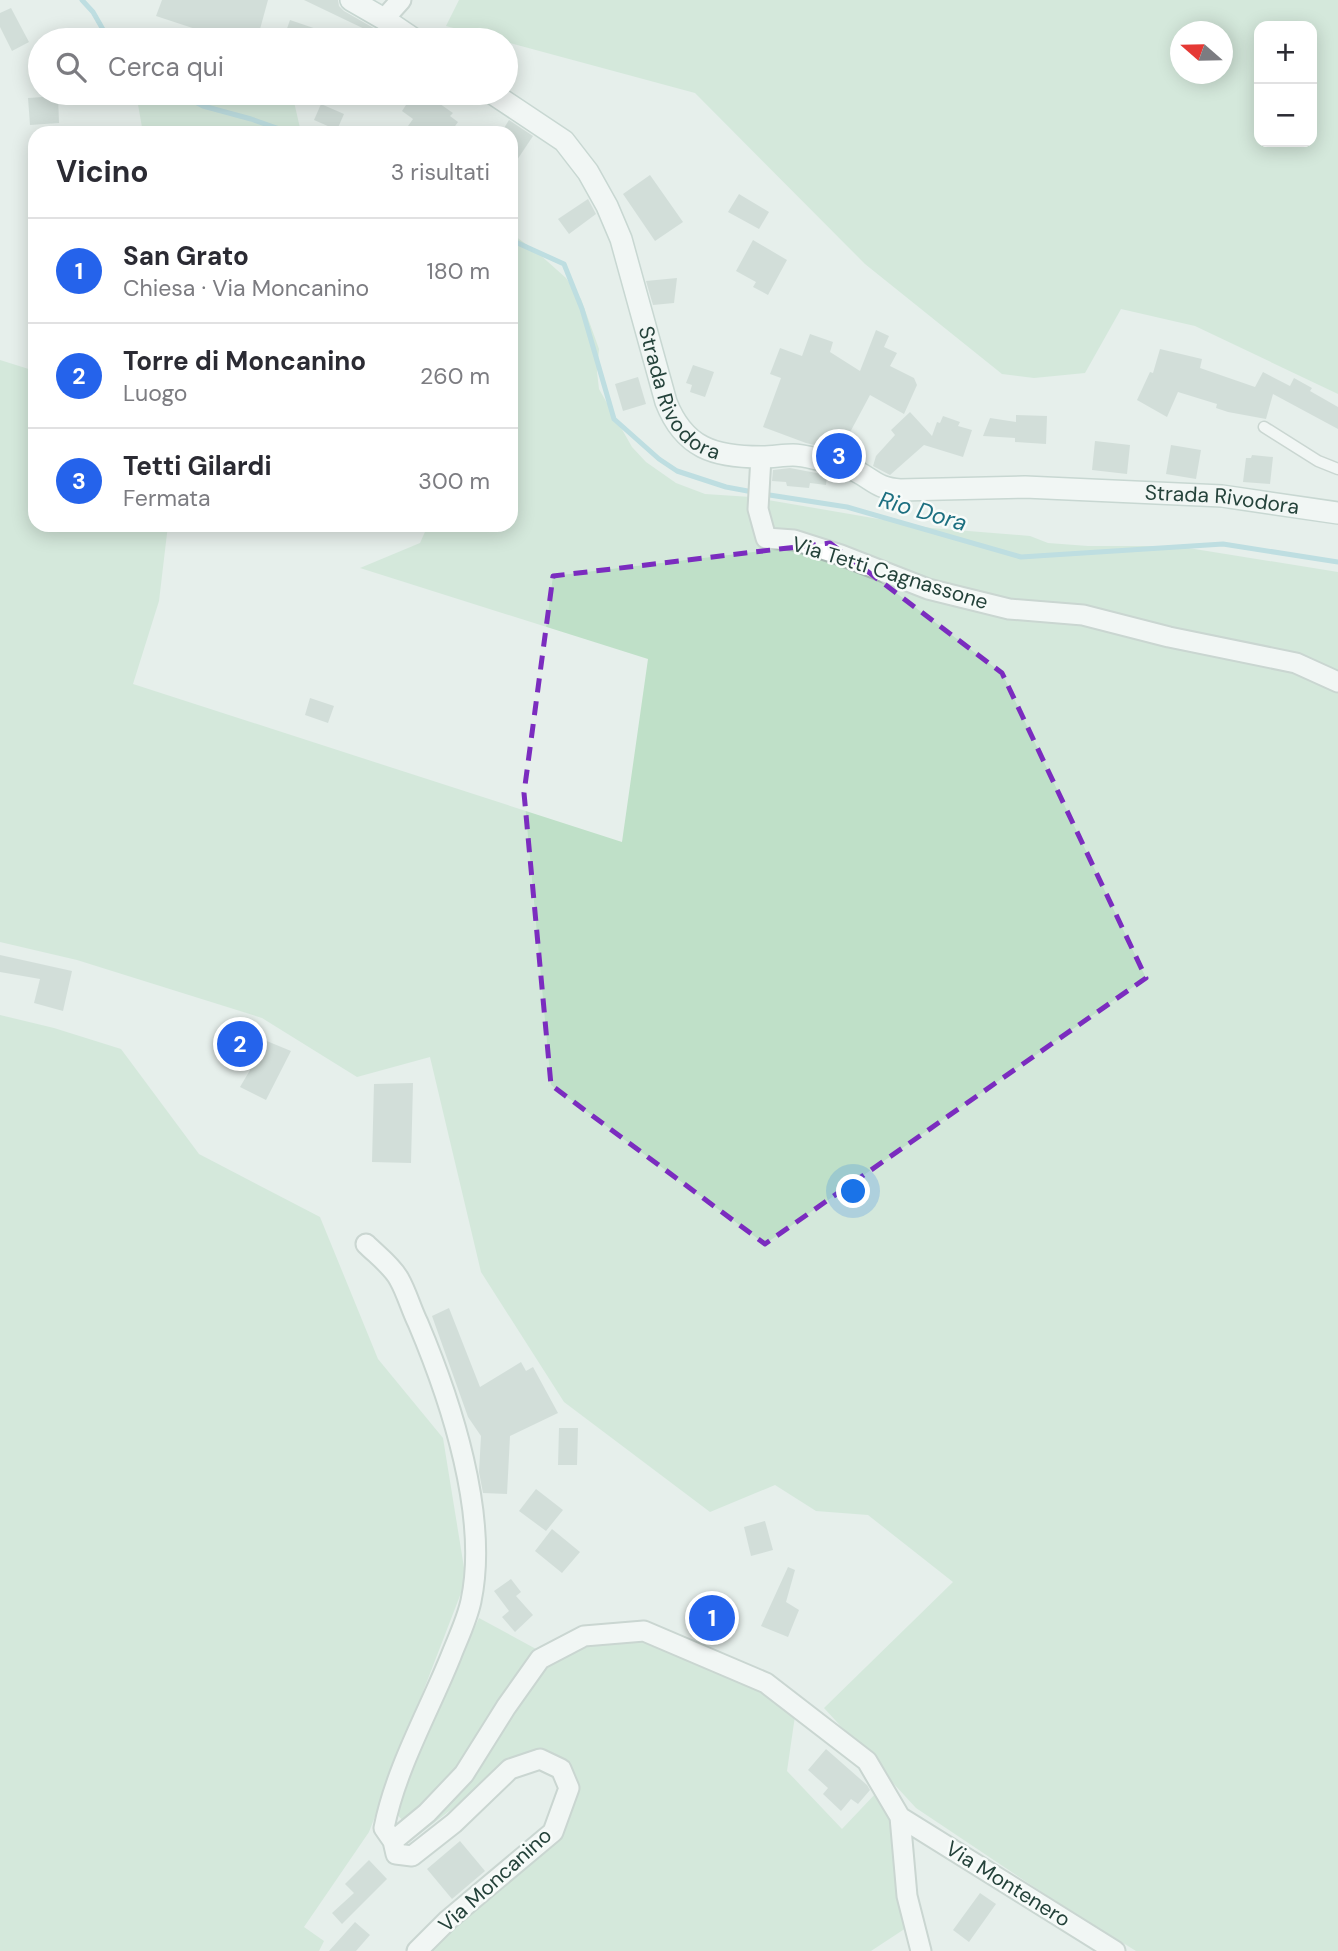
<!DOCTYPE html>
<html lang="it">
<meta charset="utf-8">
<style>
:root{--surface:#fff;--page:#f7f7f7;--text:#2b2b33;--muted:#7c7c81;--line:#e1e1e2;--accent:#2563eb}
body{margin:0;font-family:"DM Sans",sans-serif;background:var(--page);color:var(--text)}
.controls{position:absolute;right:21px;top:21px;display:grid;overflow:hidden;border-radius:14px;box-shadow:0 4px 18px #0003}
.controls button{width:63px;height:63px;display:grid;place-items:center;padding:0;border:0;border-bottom:2px solid var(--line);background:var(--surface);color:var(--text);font:35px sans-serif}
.compass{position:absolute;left:1170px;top:21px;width:63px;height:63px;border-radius:50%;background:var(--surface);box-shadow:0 4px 18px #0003;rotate:290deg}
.you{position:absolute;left:854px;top:1192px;width:24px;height:24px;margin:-18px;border:5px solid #fff;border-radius:50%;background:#1a73e8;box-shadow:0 0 0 10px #1a73e833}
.badge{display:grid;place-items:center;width:46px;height:46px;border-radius:50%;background:var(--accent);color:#fff;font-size:23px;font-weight:700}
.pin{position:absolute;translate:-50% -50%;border:4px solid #fff;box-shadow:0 2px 7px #0006}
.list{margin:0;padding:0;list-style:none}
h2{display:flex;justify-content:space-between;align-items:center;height:91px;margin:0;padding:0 28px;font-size:30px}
h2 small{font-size:23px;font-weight:400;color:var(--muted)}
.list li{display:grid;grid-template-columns:46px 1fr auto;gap:21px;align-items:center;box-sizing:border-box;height:105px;padding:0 28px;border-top:2px solid var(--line)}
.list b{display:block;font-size:26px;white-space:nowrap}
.list p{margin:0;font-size:23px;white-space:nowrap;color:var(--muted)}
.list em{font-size:23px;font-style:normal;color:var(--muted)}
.icon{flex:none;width:38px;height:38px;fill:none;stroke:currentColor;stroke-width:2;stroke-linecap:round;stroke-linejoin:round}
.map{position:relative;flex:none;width:1338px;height:1951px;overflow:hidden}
.search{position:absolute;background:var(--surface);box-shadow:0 4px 18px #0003;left:28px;top:28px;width:490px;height:77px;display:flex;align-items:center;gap:18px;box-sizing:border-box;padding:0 24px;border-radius:38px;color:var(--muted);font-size:26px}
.panel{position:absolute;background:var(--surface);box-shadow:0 4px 18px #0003;left:28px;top:126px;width:490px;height:406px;border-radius:21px}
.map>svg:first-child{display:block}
.green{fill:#bfe0c8;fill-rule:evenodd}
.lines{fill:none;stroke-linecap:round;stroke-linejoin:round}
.stream{stroke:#8ec9d4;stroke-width:5}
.building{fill:#bbcac4}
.lane-casing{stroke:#a8b8b2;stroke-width:13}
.street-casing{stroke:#a8b8b2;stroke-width:23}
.secondary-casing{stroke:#a4bbb3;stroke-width:24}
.lane{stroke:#fff;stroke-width:10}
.street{stroke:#fff;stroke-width:19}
.secondary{stroke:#fff;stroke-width:21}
.marked{fill:none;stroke:#7b2cbf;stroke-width:5;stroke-dasharray:14 9;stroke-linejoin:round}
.labels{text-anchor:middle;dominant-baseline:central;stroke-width:5;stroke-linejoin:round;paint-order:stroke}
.street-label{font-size:21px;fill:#24423a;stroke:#f7fbf9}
.water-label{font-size:23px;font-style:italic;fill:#1c6f80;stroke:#f7fbf9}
</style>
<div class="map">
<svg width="1338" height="1951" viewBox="0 0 1338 1951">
<rect width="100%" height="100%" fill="#e6efeb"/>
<path class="green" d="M459,0H1338V394L1195,326L1121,309L1085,373L1034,378L1002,374L865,264L695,93L506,42V40H499L446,26ZM1259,26H1312V142H1259ZM1180,32H1222V74H1180Z
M136,93H292L300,128L311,133H143Z
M511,233L538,253L566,278L581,299L599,349L597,372L599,389L632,447L646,462L676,483L705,494L751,497L931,528L1030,536L1048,543L1088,546H1176L1338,572V1951H1136L1049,1897L916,1808L824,1708L953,1582L868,1515L816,1511L775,1485L710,1512L564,1402L481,1272L430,1057L357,1077L262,1018L77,960L0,942V360L35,371V525H168L159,601L133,684L622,842L648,659L360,568L420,543L428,525H511Z
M0,1015L54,1028L121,1049L199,1154L320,1217L378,1359L443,1438L466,1580L369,1832L304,1927L324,1941L319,1951H0Z
M479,1618L558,1661L587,1645L641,1637L764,1687L795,1716L787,1771L842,1829L878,1791L894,1818L906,1928L871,1951H428L559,1835L566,1766L510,1764L417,1836L392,1809Z"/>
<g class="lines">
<path class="stream" d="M82,0L93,12L109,40
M178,93L203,106L251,119L291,133
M511,240L564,264L582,309L614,419L659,459L677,471L726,487L753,492
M763,494L847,507L1021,557L1223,544L1338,562"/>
</g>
<path class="building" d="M162,0H268L257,40H229L156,16Z
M304,0H338L339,6L344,11L377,30L375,34Z
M11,8L29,42L12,51L0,27V13Z
M290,20L343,38V40H283Z
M58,96L59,123L30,125L28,98Z
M418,96L427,102L430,97L453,113L450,116L458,122L450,133H403L413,119L402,111L410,99L414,102Z
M321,104L344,114L337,130L314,120Z
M509,120L533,136L511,169V133H501Z
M650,175L683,222L655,241L623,194Z
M739,194L769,212L759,229L728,212Z
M588,199L596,214L569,234L558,219Z
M753,240L787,260L768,295L753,287L756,282L736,271Z
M677,278L674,303L653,305L646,281Z
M876,330L889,336L884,347L897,353L890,366L914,378L917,385L904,414L870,395L840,451L806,443L763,427L781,378L770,374L780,348L802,356L810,334L833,342L830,352L860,371Z
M1160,349L1202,359L1200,368L1255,387L1263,372L1290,386L1294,378L1312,388L1310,391L1338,407V429L1273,394L1266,419L1228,412L1216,408L1217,404L1178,392L1167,417L1137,400L1150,372L1153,373Z
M693,365L714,372L705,397L690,392L692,385L686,383Z
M638,377L646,404L623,411L615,384Z
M910,412L932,436L937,422L940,423L943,416L960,422L958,426L972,430L963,457L924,445L890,475L873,466L876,456L895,435L891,430Z
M1016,415L1047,416L1046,444L1015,442V438L983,436L990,418L1016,422Z
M1095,441L1130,445L1127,474L1092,470Z
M1171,445L1201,450L1196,479L1166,474Z
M1252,455L1273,457L1270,484L1243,482L1246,458H1251Z
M790,468L827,475L826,485L810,483L809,488L787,486L786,482L772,481L773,470Z
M310,698L334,706L328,723L305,715Z
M0,955L72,971L63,1011L34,1003L40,979L0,972Z
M257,1037L291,1051L266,1100L240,1087L256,1060L247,1057Z
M413,1083L411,1163L372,1162L374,1084Z
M449,1308L480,1387L521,1362L526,1371L533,1367L558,1413L510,1436L507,1494L483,1493L479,1472L481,1436L468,1417L432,1316Z
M559,1428H578L577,1465H558Z
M536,1489L563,1510L546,1531L519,1511Z
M765,1521L773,1550L751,1556L744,1527Z
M552,1529L580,1552L562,1573L535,1551Z
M788,1567L795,1570L786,1602L799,1610L788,1637L761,1626Z
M511,1579L521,1592L516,1596L533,1615L515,1632L502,1617L509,1611L494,1591Z
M710,1608L722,1617L714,1628L702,1619Z
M826,1749L867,1785L870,1790L858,1804L851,1799L841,1811L823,1794L828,1788L808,1770Z
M460,1841L485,1871L452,1899L427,1869Z
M369,1860L387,1879L342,1924L332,1913L354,1893L345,1884Z
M980,1893L996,1904L969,1942L953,1930Z
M355,1922L370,1935L356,1951H329Z"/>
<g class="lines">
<g class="lane-casing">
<path id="lane" d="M1264,427L1318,461L1338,469"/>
</g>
<g class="street-casing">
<path id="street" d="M384,19L401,0
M761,457L758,509L766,538L794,540L841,555L928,589L1009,609L1083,615L1169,637L1296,663L1338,682
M366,1244C377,1255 392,1266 399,1279C407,1293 411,1309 418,1323C451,1401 489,1516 471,1601C467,1620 458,1638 451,1656C428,1713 396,1768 384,1828L393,1841
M900,1817L1115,1951
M417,1951L448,1920L553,1832L569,1788L561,1769L540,1759L510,1769L454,1823L412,1856L396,1854L393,1841L427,1813L464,1774L506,1707L540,1659L584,1636L644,1631L766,1683L867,1761L900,1817L907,1896L921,1951"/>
</g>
<g class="secondary-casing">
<g id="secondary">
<path d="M351,0L384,19L415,40"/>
<path id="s1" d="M492,93L564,141L588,172L607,206L621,239L666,402C684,448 714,457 761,457C772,457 783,455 793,455C804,455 815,459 826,461C835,463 847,467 856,471C875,481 877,488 900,490L1025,487L1222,496L1338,513"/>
</g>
</g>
<use href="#lane" class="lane"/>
<use href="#street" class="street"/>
<use href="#secondary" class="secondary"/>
</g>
<path d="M0 0H1338V1951H0ZM830,543L1002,673L1146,978L765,1244L551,1085L524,793L553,576Z" fill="#e6efeb" fill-opacity=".55" fill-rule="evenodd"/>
<path class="marked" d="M830,543L1002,673L1146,978L765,1244L551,1085L524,793L553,576Z"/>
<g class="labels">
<g class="street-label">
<text stroke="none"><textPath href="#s1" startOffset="369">Strada Rivodora</textPath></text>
<text stroke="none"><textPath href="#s1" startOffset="957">Strada Rivodora</textPath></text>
<text transform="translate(890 573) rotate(17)">Via Tetti Cagnassone</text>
<text transform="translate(495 1880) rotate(-42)">Via Moncanino</text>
<text transform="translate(1008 1884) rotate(32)">Via Montenero</text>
</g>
<g class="water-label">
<text transform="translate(923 511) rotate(16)">Rio Dora</text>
</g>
</g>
</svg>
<div class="controls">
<button>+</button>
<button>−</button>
</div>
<svg class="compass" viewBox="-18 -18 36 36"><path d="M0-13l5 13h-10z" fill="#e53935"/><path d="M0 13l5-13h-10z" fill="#7c7c81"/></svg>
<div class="you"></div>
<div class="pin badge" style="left:712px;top:1618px">1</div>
<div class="pin badge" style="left:240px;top:1044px">2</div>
<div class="pin badge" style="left:839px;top:456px">3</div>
<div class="search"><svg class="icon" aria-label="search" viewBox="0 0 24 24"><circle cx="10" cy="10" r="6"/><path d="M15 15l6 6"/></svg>Cerca qui</div>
<section class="panel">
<h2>Vicino<small>3 risultati</small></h2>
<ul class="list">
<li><span class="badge">1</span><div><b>San Grato</b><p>Chiesa · Via Moncanino</p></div><em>180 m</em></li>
<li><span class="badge">2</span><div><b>Torre di Moncanino</b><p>Luogo</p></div><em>260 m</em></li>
<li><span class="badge">3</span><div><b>Tetti Gilardi</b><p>Fermata</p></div><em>300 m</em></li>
</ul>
</section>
</div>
